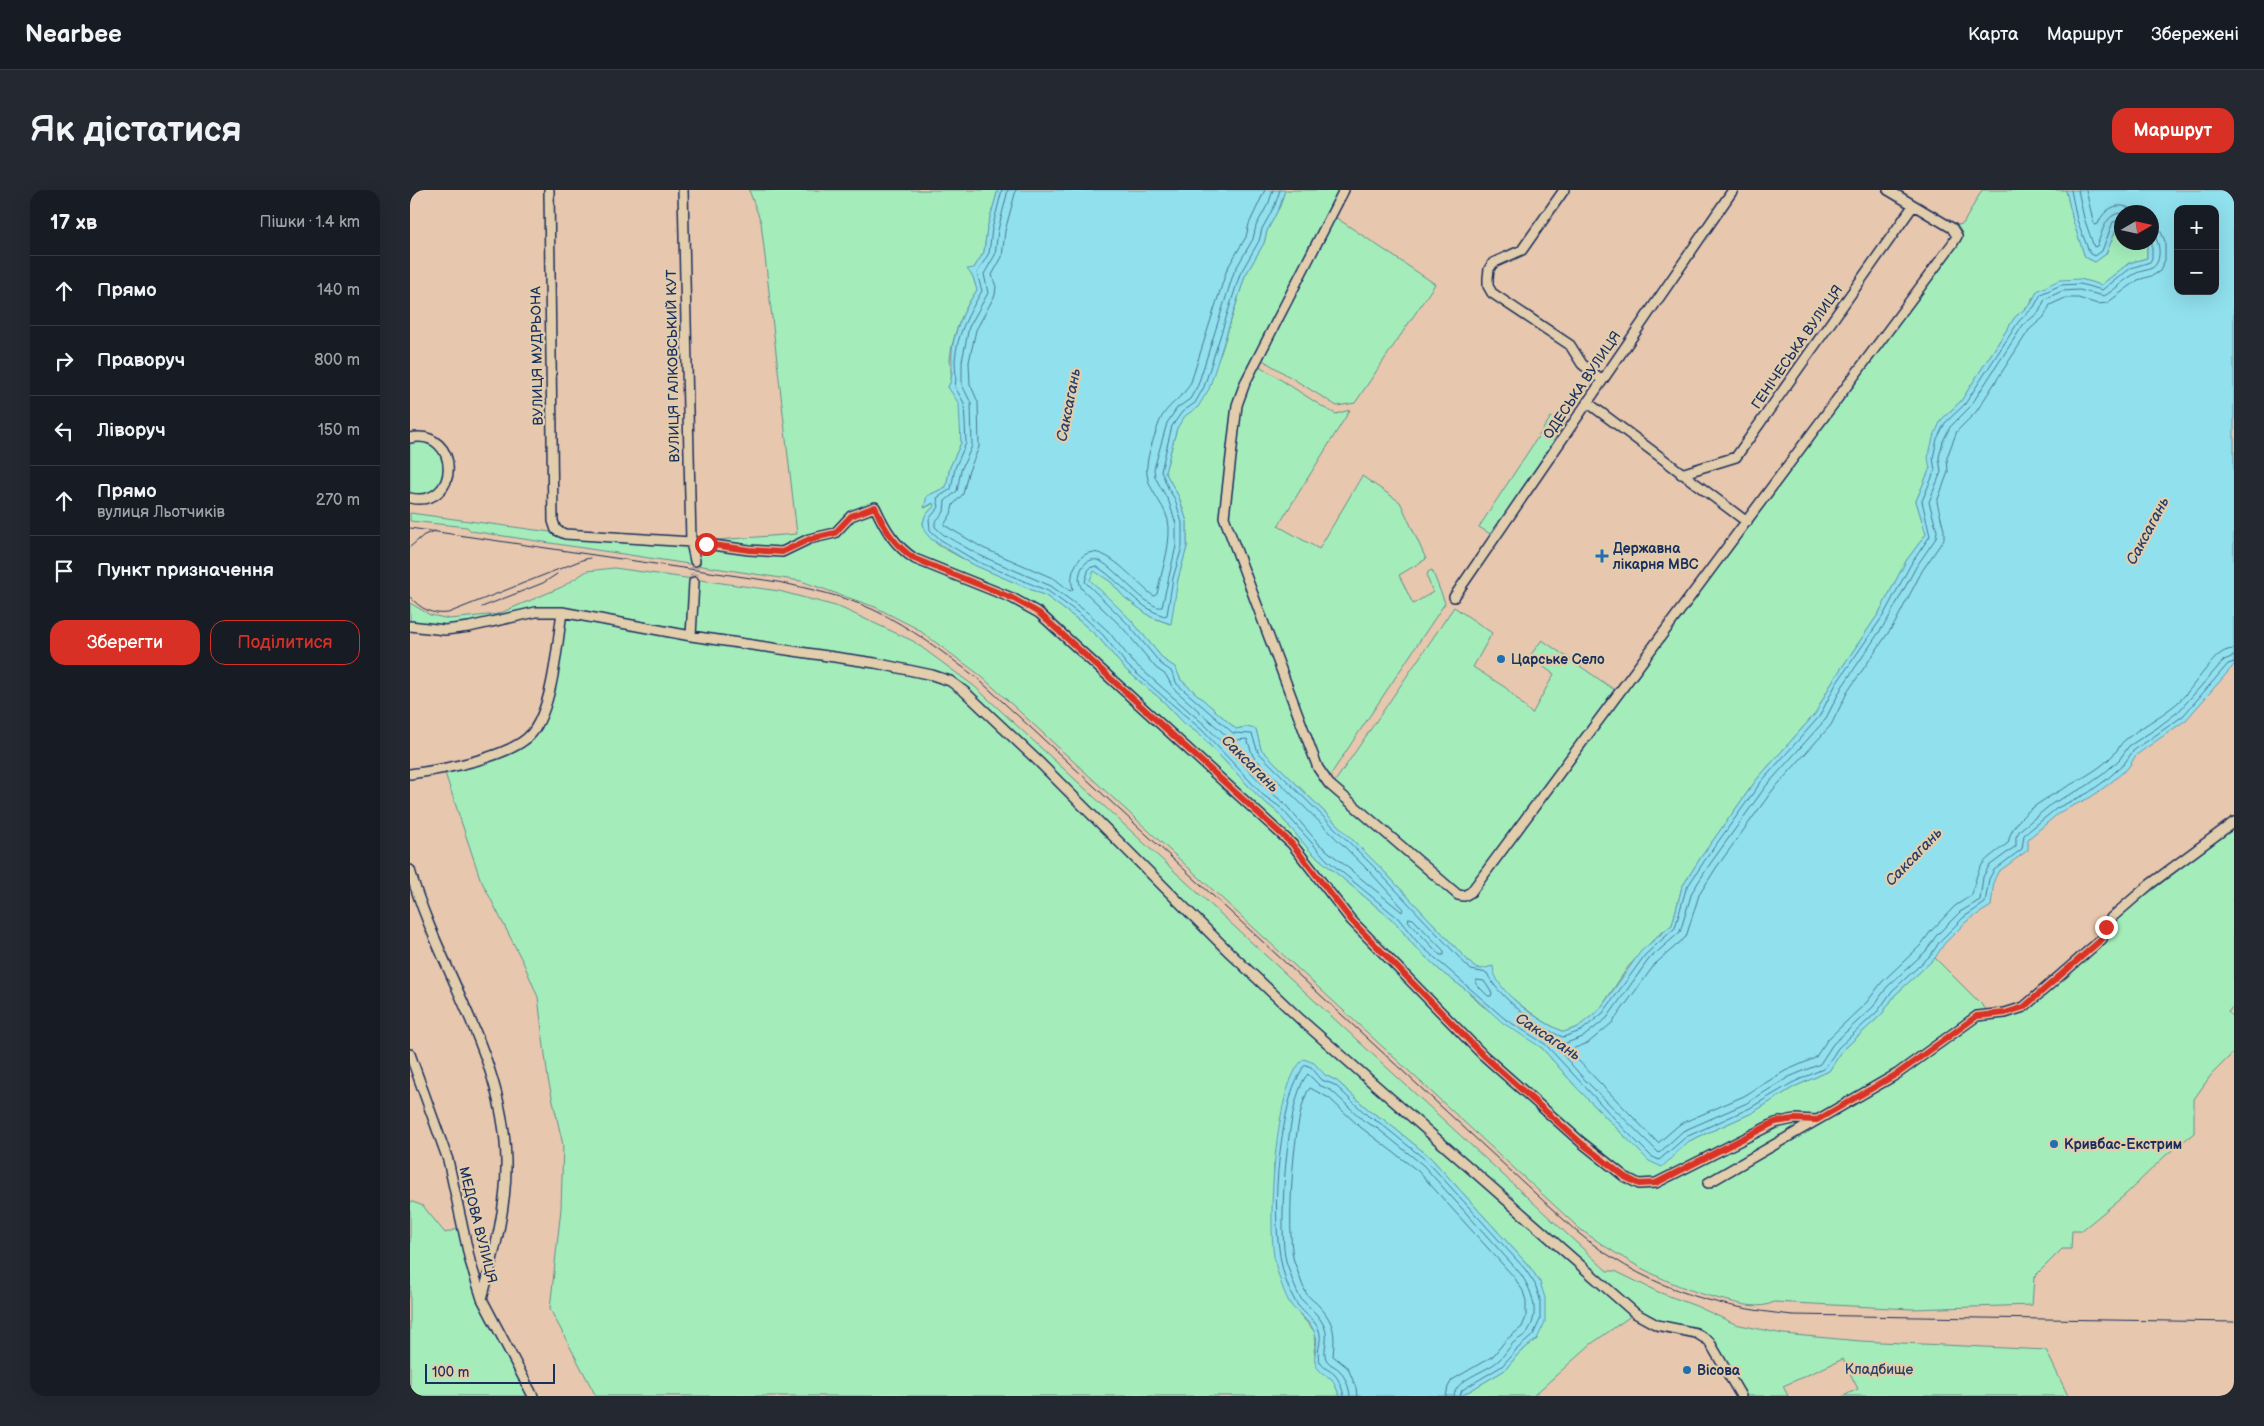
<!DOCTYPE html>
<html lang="uk">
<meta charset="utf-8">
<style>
:root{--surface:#171b24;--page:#242831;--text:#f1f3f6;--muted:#9ea1a6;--line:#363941;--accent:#d93025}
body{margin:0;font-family:"Balsamiq Sans",sans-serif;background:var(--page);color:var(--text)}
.controls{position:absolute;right:15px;top:15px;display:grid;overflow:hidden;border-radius:10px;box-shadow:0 5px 20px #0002}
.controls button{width:45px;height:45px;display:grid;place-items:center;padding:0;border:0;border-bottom:1px solid var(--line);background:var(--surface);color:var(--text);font:25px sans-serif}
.compass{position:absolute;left:1704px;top:15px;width:45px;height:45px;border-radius:50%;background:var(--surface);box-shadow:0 5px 20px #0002;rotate:81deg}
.scale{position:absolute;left:15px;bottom:12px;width:130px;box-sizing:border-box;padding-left:5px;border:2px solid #1b2f5e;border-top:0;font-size:14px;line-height:18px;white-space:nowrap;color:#1b2f5e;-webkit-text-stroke:4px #e2cdac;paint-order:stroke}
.stop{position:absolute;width:15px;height:15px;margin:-11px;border:4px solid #d93025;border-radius:50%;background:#fff}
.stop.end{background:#d93025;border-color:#fff;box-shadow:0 1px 5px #0008}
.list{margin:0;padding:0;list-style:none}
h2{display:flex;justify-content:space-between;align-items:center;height:65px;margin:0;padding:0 20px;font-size:21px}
h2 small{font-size:16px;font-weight:400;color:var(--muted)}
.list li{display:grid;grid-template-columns:32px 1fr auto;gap:15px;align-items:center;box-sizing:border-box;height:70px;padding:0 20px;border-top:1px solid var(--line)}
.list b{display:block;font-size:19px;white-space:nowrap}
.list p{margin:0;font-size:16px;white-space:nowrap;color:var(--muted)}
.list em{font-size:16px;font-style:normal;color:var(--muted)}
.actions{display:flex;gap:10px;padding:15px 20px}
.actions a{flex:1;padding:11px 0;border:1px solid var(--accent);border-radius:15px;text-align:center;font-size:18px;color:var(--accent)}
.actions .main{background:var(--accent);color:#fff}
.icon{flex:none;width:28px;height:28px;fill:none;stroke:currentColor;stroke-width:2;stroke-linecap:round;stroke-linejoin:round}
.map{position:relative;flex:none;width:1824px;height:1206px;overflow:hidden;border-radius:15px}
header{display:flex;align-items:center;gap:30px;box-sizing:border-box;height:70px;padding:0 25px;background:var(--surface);border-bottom:1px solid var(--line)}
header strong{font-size:24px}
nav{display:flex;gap:28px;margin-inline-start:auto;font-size:18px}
.intro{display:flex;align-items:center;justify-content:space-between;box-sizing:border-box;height:120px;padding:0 30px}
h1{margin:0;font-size:35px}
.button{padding:12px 22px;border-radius:15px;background:var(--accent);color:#fff;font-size:18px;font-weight:700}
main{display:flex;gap:30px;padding:0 30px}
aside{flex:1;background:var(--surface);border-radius:15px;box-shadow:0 5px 20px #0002}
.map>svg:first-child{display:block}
.green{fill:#a4edbb;stroke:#608e8c}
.water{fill:#90e0ed;stroke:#6199b4;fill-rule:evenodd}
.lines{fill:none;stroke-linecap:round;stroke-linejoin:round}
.shore{stroke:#4a7697;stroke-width:1}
.street-tunnel{stroke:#bea99d;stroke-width:9;stroke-dasharray:9 4.5;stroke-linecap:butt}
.street-casing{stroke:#1b2f5e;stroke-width:12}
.street{stroke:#e2cdac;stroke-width:9}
.tram{stroke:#1b2f5e;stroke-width:1}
.route{stroke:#d93025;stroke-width:6}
.poi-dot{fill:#1f6fb2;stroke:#e2cdac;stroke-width:2}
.labels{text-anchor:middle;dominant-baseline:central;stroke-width:4.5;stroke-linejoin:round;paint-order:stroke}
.street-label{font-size:14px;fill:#1b2f5e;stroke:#e2cdac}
.poi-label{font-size:14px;font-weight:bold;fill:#1b2f5e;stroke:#e2cdac;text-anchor:start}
.park-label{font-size:14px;fill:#294267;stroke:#e2cdac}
.water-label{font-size:15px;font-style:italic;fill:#27416c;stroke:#e2cdac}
</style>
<header>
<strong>Nearbee</strong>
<nav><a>Карта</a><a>Маршрут</a><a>Збережені</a></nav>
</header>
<div class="intro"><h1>Як дістатися</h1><a class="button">Маршрут</a></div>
<main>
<aside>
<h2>17 хв<small>Пішки · 1.4 km</small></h2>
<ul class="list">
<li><svg class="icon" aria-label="ahead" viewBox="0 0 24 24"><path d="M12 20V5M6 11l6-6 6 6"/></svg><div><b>Прямо</b></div><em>140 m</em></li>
<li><svg class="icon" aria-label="right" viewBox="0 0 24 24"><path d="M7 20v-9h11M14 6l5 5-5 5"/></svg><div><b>Праворуч</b></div><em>800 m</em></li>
<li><svg class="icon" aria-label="left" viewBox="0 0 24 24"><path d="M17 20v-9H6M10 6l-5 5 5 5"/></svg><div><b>Ліворуч</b></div><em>150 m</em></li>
<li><svg class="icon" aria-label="ahead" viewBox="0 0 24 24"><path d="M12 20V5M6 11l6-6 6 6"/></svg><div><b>Прямо</b><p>вулиця Льотчиків</p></div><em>270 m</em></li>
<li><svg class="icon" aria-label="arrive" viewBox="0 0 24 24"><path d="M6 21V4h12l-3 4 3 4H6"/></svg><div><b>Пункт призначення</b></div></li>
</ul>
<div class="actions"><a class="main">Зберегти</a><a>Поділитися</a></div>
</aside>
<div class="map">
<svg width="1824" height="1206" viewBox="0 0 1824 1206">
<rect width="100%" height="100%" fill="#e7c7ad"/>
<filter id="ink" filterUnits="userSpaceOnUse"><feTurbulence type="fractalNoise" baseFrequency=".02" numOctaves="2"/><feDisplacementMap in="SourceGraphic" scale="10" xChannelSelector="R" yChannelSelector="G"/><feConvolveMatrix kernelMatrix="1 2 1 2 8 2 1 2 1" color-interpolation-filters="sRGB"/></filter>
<g filter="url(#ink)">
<path class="green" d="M339,0H588L577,38L574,62L564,78L563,87L567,100C553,120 542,145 540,170C540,180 544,188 538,197L550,214L551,253L540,277L536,297L517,306L515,318L524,313V316L515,326L513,333L515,342L528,355L564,375L636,406L671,432L689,448L715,479L753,511L774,533L789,544L850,608L866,621L901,662L985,732L1005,757L1033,783L1055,799L1070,814L1132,858L1167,898L1239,971L1267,961L1279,951L1342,923L1384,897L1419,881L1432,861L1472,824L1485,805L1525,768L1585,828H1598L1616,820L1695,753L1705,729L1824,637V815L1818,822L1824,829V862L1801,885L1784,909V943L1756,965L1716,1004L1671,1041H1662L1661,1059H1652L1624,1087L1622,1115L1502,1119L1364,1112C1351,1119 1333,1115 1319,1111C1263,1099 1216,1072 1170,1039L570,485L506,438L465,417L391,391L61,341L57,337L0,331V323L155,344L281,352L387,344L351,32Z
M875,0H931L832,192L810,328L905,579L1054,709L1341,334L1547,55C1550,47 1552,42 1547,35L1553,34L1572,0H1656L1663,31L1675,67L1685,72L1696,64L1708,34L1711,35L1712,52L1737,53V68L1719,73L1691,95L1670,89L1622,108L1621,114L1605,127L1551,211L1531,230L1520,278L1506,311L1516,344L1496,371L1469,423L1422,492L1405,524L1347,589L1291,667L1272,697L1262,735L1246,747L1218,777L1190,819L1168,837L1154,842C1133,833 1114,818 1096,803C1082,791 1087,783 1064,777L969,676L851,559L846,539L836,537L826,539L771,490L765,477L754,470L721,430L679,390L684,380L701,392L714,407L741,427L760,434L768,389L777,357V332L769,307L755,282L767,238L775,225L788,217L811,163L835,86L854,53L857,41L870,16Z
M925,27L1025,94L945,213L927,216L851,169Z
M848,175L916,219L926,224L940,220L868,336L909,359L952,286L990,312L1016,369L989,385L1003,414L1023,402L1017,387L1018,382L1022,380L1035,413L919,587L913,579L817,328L830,215Z
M1141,227L1154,235L1082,345L1069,337Z
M0,249L26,255L38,278L26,302L0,307Z
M204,378L369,401L429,417L503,451L564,496L1197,1081H1205L1248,1102L1286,1116L1325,1134L1373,1144L1450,1151L1636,1160L1658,1206H1433L1448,1199L1433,1169L1373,1196L1378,1206H1331L1299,1151L1225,1123L1181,1154L1123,1206H1051L1095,1180L1109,1163L1127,1149L1130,1092L1119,1076L1020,967L973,929L961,922L927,891L915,885L864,974L863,1008V1026L881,1114L904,1141L906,1151L904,1161L912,1184L922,1188L930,1206H186L140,1119L151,1019L153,955L138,889L128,807L114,774L70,688L34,580L112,553L133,524L152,422L59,437L0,436V413L20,425L40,429L88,424L152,397L177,381Z
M1044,417L1082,443L1063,477L1096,498L1122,524L1144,484L1119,467L1132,450L1206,501L1058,700L1054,703L1048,702L924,593Z
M0,1011L13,1016L35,1043L50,1038L57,1072L119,1206H0Z"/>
<path class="water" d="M588,0H875L870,16L857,41L854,53L835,86L799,199L788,217L775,226L767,238L755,282L769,307L777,332V357L768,389L761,434L741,427L714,407L701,392L684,381L680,390L721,430L754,470L765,477L771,490L826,539L836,537L846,539L851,559L969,676L1064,777L1071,779L1083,776C1084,802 1132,833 1154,842L1168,837L1190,819L1231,761L1262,735L1272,697L1291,667L1347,589L1405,524L1422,492L1469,423L1496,371L1516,344L1506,311L1520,278L1518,268L1523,248L1531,230L1551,211L1605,127L1621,114L1627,101L1649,90L1670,89L1691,95L1719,73L1737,68V53L1742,52V22H1712L1711,35H1708L1696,64L1685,72L1675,67L1663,31L1656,0H1824V475L1776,530L1726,565L1718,578L1699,594L1681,607L1650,622L1618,649V660L1588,682L1584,690L1581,716L1557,731L1534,754L1525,768L1485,805L1472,824L1432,861L1419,881L1384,897L1342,923L1279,951L1252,977L1239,971L1167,898L1132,858L1093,833L1055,799L1033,783L1005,757L985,732L901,662L866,621L850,608L789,544L774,533L753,511L715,479L689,448L671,432L636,406L564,375L521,349L515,342L513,333L515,326L524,316L523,313L514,318L517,306L536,297L540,277L551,253L549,214L538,197C545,187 540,167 543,154C547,135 556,116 567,100L563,87L557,79L564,78L574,62L577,38ZM1768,19H1805V101H1768Z
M894,869L904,873L915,885L927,891L961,922L973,929L1020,967L1119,1076L1130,1092L1135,1108V1132L1127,1149L1109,1163L1095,1180L1051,1206H930L922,1189C890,1173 914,1160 904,1141C899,1130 888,1124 881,1115C875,1107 867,1082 865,1072C857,1036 864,892 894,869Z"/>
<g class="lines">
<path class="shore" d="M592,0L582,39L579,63L567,83L572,101C559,123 547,144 545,170C545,179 547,187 545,197L554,213L556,253L545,278L541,299L527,308L529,317L519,329L520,340L531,350L566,371L638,401L675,428L693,445L718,476L792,540L853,605L870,617L917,670L988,728L1009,754L1095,829L1135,854L1217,942L1241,966L1249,970L1276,947L1340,918L1382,893L1415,878L1428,858L1468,821L1482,801L1521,765L1530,751L1554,727L1575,713L1579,689L1584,680L1612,659L1614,645L1647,618L1678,603L1696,590L1714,574L1723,561L1773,526L1818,474L1824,472
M598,0L588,40L585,65L574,84L578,103L559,137L552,171V195L561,213L562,256L551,280L547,301L535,311L534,322L525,332V337L534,345L569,365L641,396L678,423L698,441L723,472L796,536L858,600L874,613L909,654L992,722L993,718L961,683L843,566L837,549L826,550L819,548L763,498L756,485L746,478L712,437L672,399C664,387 674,364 690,371C705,378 739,421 752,417L766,356V334L759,312L745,287L744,279L757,233L767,218L780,209L788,195L824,82L843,49L846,36L859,12L863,0
M606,0L595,41L592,67L582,85L586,97L585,105L566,140L559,172L560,194L568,212L569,257L558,283L553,304L543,315L541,324L534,335L573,358L645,389L660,401L663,399C660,389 662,379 669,370C690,343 727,396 744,406L747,404C751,382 760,360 759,337C758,317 740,304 737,285C735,269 744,248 749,233C755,215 774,208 781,192L817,79L836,47L839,34L855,0
M870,0L865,15L852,39L849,51L830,84L794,197L785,213L772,222L762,236L751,281L759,300L765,309L772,333V357L763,388L757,425L754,426C726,417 711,391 686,376L679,378L675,392L717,433L751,474L761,481L767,494L823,543L842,544L848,562L966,679L1061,780L1077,783C1087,806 1130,839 1153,847L1171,841L1193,823L1235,765L1265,738L1276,699L1295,670L1351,592L1409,527L1426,494L1473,426L1501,374L1520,346L1512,311L1525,280L1523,268L1527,249L1535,233L1555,214L1609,131L1624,117L1631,104L1651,95L1670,94L1692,100L1721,78L1740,72L1742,68V52
M1661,0L1667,30L1680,64L1685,66L1692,61L1703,32L1712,30
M1668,0L1674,28L1684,57L1687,56C1692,43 1695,23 1712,23
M1676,0L1684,35L1688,34C1694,18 1710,9 1725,22
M1742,35L1750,40L1755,51V70L1750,81L1744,85L1728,90L1697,113L1688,114L1668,108H1655L1640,115L1634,127L1619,140L1566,222L1547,241L1537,267L1538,282L1527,312L1534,340V349L1512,381L1485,433L1438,501L1421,535L1362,601L1306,678L1289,705L1276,747L1245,774L1202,833L1178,853L1162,859L1161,863L1248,953L1270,934L1334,906L1375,881L1405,868L1418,849L1457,812L1472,792L1510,756L1521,741L1545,716L1562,705C1569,671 1572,673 1598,653C1605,610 1676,596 1703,565C1708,560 1710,554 1715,550C1730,537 1749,528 1765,515C1776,506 1785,492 1795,480C1803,471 1810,459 1824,459
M1742,43C1750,49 1753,72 1742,78C1736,81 1728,81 1723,85C1712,91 1704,101 1694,106L1669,100L1652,101L1635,109L1629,122L1613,135L1560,217L1540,237L1533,251L1529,267L1531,282L1519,312L1527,341L1526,348L1506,377L1478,429L1432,497L1415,530L1356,596L1300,674L1282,702L1270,742L1239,769L1197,828L1173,847L1156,853L1147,852L1145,856L1175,890L1249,963L1273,941L1337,913L1379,887L1410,874L1423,854L1463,817L1477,797L1516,761L1526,746L1550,722L1570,710L1573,687L1579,676L1606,656V647L1610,640L1643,613L1675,597L1692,585L1709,570L1719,556L1747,538L1769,521L1814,470L1824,466
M999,728L1003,729L1034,761V765H1030L999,732Z
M1067,790L1074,791L1082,803L1081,806H1078L1066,794Z
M934,1206C933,1201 929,1189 925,1185C919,1179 913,1179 909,1170C906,1160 913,1150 909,1140C904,1128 891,1122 885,1111C856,1063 866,957 881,905C883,895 889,886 893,877L896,875L901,877L912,890L925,895L958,926L970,933L1017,971L1115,1079L1125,1094L1130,1109V1130L1123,1145L1106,1160L1092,1176L1052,1200L1050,1206
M940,1206C940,1199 935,1187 930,1181C926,1176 920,1176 916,1169C912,1160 920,1148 914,1136C909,1125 900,1118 892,1110C885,1101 880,1082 876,1071C868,1040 876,906 898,884L909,895L922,901L954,931L967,938L1013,975L1110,1083C1121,1099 1131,1122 1118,1141C1115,1146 1108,1149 1103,1153C1098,1159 1094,1166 1088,1171C1076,1182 1045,1189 1044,1206
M947,1206L946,1198L938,1178L923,1166C925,1144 925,1134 910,1117C906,1112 899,1108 896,1103C891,1093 888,1081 884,1071C876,1045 883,917 900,898L919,908L949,936L1008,981L1104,1087L1113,1101L1116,1111V1127L1112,1137L1096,1150L1083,1166L1042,1190L1038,1197L1036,1206"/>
<path class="street-tunnel" d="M284,392L285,371"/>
<g class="street-casing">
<path id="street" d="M139,0L143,331L146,340L155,344L281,352L339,360L372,362L399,349L425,343L441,326L465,317C475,339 485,356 505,369L602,408L629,423L882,654L941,730L1073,865L1171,952L1215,987L1229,994L1246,993L1365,933L1384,929L1407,930
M273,0L281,352L285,371
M934,0L835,193L827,215L814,327L908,578L919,594L1048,705L1054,706L1061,702L1543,53L1547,46L1542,38L1478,0
M1154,0L1112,60L1083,73L1079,79L1078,88V96L1082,103L1160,155L1172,174L1192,190
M1177,212L1337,332
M0,248C51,238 51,319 0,308
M1271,284L1326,267L1503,16
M1044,407L1323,0
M0,436L35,440L59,437L126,422H152L281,446L465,473L522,485L540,491L555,502L629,572L820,763L890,829L1225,1123L1247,1135L1286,1143L1299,1151L1331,1206
M281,446L284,392
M0,584C30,580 103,567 122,543C143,516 147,456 152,422
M0,680C27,777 95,867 96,971C97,1017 84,1064 72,1109
M0,864L38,970L60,1071L72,1109L123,1206
M1298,993L1487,884L1567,826L1595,823L1614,817L1692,749L1701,728L1739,695L1824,632"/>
</g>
<use href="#street" class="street"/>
<path class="tram" d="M0,338L368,392C400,399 434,406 464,420C502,438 534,463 567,488L1166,1041C1231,1095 1300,1117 1383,1125L1824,1132
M0,357L14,345L25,341
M0,407C11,419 22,425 38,423L172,370L180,368
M72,417L133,393L147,384"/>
</g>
</g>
<g class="lines" filter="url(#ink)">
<path class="route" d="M296,354L339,360L372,362L400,349L425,343L441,326L465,317C474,339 485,356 505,369L602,408L629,423L882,654L941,730L1073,865L1170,952L1215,987L1229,994L1246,993L1365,932L1384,929L1407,930L1487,884L1567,826L1595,823L1614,817L1692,749L1696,737"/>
</g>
<g class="poi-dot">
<path d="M1189.5 358.5h5v5h5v5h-5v5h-5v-5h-5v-5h5z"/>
<circle cx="1091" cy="469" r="5"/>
<circle cx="1644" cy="954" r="5"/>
<circle cx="1277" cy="1180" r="5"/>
</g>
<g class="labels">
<g class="street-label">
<text transform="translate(1387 157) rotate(-55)">ГЕНІЧЕСЬКА ВУЛИЦЯ</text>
<text transform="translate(127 166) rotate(-91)">ВУЛИЦЯ МУДРЬОНА</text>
<text transform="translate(263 176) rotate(-91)">ВУЛИЦЯ ГАЛКОВСЬКИЙ КУТ</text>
<text transform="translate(1172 195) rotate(-56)">ОДЕСЬКА ВУЛИЦЯ</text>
<text transform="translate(68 1035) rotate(76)">МЕДОВА ВУЛИЦЯ</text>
</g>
<g class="poi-label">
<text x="1203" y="358">Державна<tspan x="1203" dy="16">лікарня МВС</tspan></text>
<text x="1101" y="469">Царське Село</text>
<text x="1654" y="954">Кривбас-Екстрим</text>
<text x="1287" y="1180">Вісова</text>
</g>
<g class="park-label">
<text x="1469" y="1179">Кладбище</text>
</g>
<g class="water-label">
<text transform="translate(659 215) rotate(-79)">Саксагань</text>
<text transform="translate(1738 341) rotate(-62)">Саксагань</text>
<text transform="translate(840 574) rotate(45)">Саксагань</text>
<text transform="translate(1504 667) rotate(-46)">Саксагань</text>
<text transform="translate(1138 847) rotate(33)">Саксагань</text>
</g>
</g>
</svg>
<div class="controls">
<button>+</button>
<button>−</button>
</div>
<svg class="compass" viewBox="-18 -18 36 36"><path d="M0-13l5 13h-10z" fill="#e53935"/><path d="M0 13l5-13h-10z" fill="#9ea1a6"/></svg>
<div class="scale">100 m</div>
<div class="stop" style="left:296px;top:354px"></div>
<div class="stop end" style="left:1696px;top:737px"></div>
</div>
</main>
